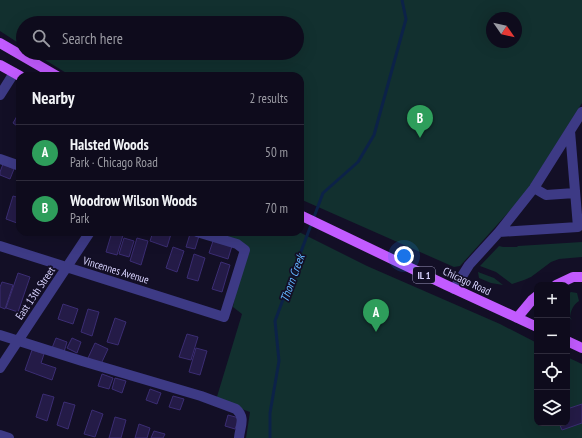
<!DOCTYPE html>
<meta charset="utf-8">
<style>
:root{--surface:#0e0b1c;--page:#171425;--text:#f1f3f6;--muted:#9b9ba3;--line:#2e2b3b;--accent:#d93025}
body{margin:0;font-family:"PT Sans Narrow",sans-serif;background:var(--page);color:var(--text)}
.controls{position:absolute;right:12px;bottom:12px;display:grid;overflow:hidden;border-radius:8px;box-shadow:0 4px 16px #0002}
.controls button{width:36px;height:36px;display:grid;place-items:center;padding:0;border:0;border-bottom:1px solid var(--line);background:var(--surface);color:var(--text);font:20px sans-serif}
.compass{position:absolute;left:486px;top:12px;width:36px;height:36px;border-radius:50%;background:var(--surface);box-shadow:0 4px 16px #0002;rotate:124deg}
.you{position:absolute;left:404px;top:256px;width:14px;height:14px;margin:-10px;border:3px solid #fff;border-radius:50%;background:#1a73e8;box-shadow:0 0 0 6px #1a73e833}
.badge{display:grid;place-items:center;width:26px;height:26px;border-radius:50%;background:var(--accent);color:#fff;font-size:13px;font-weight:700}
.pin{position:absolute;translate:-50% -33px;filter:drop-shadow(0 1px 2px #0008)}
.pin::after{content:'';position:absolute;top:21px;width:14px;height:12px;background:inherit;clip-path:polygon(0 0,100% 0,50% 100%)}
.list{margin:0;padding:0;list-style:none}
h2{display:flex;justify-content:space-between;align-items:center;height:52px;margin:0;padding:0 16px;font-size:17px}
h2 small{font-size:13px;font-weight:400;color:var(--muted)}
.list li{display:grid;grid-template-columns:26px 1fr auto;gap:12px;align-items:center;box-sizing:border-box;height:56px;padding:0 16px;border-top:1px solid var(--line)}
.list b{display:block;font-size:15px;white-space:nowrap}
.list p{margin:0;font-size:13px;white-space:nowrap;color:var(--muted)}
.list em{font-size:13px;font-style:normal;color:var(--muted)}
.icon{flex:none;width:22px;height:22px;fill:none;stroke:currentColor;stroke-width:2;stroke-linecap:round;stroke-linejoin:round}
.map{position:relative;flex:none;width:582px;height:438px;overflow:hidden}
.search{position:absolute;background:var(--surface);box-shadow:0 4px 16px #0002;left:16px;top:16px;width:288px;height:44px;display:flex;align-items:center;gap:10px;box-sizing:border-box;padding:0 14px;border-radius:22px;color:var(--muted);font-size:15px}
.panel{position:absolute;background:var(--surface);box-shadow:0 4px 16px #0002;left:16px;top:72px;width:288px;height:164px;border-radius:12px}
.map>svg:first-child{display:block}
.green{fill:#12302f;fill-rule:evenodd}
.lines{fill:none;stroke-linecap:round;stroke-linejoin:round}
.stream{stroke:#0c2248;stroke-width:3}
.building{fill:#241b47;stroke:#3b2d73}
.minor{stroke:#3d3a85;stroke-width:10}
.major{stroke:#c25bff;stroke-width:10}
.labels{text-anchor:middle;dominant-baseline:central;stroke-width:3.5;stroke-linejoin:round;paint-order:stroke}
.shield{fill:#130f26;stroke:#9e99be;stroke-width:1}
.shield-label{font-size:10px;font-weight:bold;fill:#d9d4ff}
.street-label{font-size:11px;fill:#d9d4ff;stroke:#130f26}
.water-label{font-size:12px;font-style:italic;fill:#62b6ff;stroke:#130f26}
</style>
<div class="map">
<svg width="582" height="438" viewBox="0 0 582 438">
<rect width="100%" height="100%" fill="#130f26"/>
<path class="green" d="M0,0H582V103L524,195L460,266L454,267L300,199V76H71L34,53H297V23H23V46L0,31ZM492,18H516V42H492Z
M206,232H299L367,266L500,324L537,343V423H567V357L582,364V438H246L250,412L216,400L242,314L233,307L240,271L239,243Z
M582,242V257L559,259L551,262L531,277L524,280L512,284L496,272L480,266L499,246L503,247H517L518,246Z
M478,272L494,278L503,285L491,283L479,278Z
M571,292L577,293L579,301C573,305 571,310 570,317L572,320L567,316V295Z"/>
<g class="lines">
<path class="stream" d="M270,438V413L279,361L275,321L323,193L358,162L374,135L406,19L402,0"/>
</g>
<path class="building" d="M20,111V128L13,123Z
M3,164L14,169L10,179L0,175V172Z
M13,196L20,198V212L17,223L6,219Z
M112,232H124L117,255L106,252Z
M153,232H164L171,234L167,247L150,241Z
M190,234L199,236L195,249L186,247Z
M124,238L134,241L129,257L119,254Z
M137,238L148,241L141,265L130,261Z
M213,241L232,246L228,259L209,253Z
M173,247L184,251L177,272L166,268Z
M194,254L205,258L198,281L187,278Z
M221,262L230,265L222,292L212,289Z
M18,273L30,277L18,312L6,308Z
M2,282L13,285L5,309L0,307V287Z
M63,304L78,309L73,324L58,319Z
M88,309L99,312L92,336L81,332Z
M115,318L126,322L118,345L107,342Z
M187,334L198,337L191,360L179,357Z
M56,338L67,342L64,352L52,348Z
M72,338L81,342L77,353L67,348Z
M95,343L108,349L101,364L88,358Z
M196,348L207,351L200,375L189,372Z
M32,350L44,354L41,363L56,368L52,380L25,370Z
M102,374L113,378L109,389L98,386Z
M115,378L126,381L122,393L112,389Z
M150,389L161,393L157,404L146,400Z
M43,394L54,397L47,421L36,417Z
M173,396L184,399L180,410L169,407Z
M64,402L75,405L68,429L57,425Z
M582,404V423L562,430L559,423H567V409Z
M92,410L103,414L95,437L84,434Z
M228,415L239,418L235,429L225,426Z
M115,417L126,420L121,438H109Z
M139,424L150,428L147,438H135Z
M154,431L165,434L163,438H151Z"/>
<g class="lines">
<path class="minor" d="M0,95L14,73
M0,159L20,166
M534,188L546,195L575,193
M499,232L578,227L570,131
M0,246L224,317L245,250L237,244L197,232
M454,289L469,265L499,232L534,188L582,112
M0,335L82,361L201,396L236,409C246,418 240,426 239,438
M0,368L90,232
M0,435L9,438"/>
<path class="major" d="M0,43L57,76
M0,65L20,76
M300,215L446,285L537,327
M556,285L573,277H582
M517,318L532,300L537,296
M567,341L582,348"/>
</g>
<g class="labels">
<rect class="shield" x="413" y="267" width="22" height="16" rx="3"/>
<g class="shield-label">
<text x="424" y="275">IL 1</text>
</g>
<g class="street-label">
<text transform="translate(116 270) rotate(17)">Vincennes Avenue</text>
<text transform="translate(467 281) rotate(25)">Chicago Road</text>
<text transform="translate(35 293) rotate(-56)">East 13th Street</text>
</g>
<g class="water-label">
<text transform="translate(292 278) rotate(-70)">Thorn Creek</text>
</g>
</g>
</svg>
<div class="controls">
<button>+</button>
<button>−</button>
<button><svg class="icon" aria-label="locate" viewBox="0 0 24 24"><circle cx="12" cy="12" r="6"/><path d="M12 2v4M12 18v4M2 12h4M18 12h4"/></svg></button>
<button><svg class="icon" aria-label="layers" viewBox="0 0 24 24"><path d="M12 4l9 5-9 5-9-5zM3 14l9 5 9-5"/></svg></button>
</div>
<svg class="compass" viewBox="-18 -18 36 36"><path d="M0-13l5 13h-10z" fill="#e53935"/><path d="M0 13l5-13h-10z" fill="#9b9ba3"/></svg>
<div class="you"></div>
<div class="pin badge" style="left:376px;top:332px;background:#2e9e5b">A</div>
<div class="pin badge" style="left:420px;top:138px;background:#2e9e5b">B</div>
<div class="search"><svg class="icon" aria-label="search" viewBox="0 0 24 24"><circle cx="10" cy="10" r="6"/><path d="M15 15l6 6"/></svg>Search here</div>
<section class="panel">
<h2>Nearby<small>2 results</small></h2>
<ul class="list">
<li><span class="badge" style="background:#2e9e5b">A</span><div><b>Halsted Woods</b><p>Park · Chicago Road</p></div><em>50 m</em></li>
<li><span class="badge" style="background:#2e9e5b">B</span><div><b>Woodrow Wilson Woods</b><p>Park</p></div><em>70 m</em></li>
</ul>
</section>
</div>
